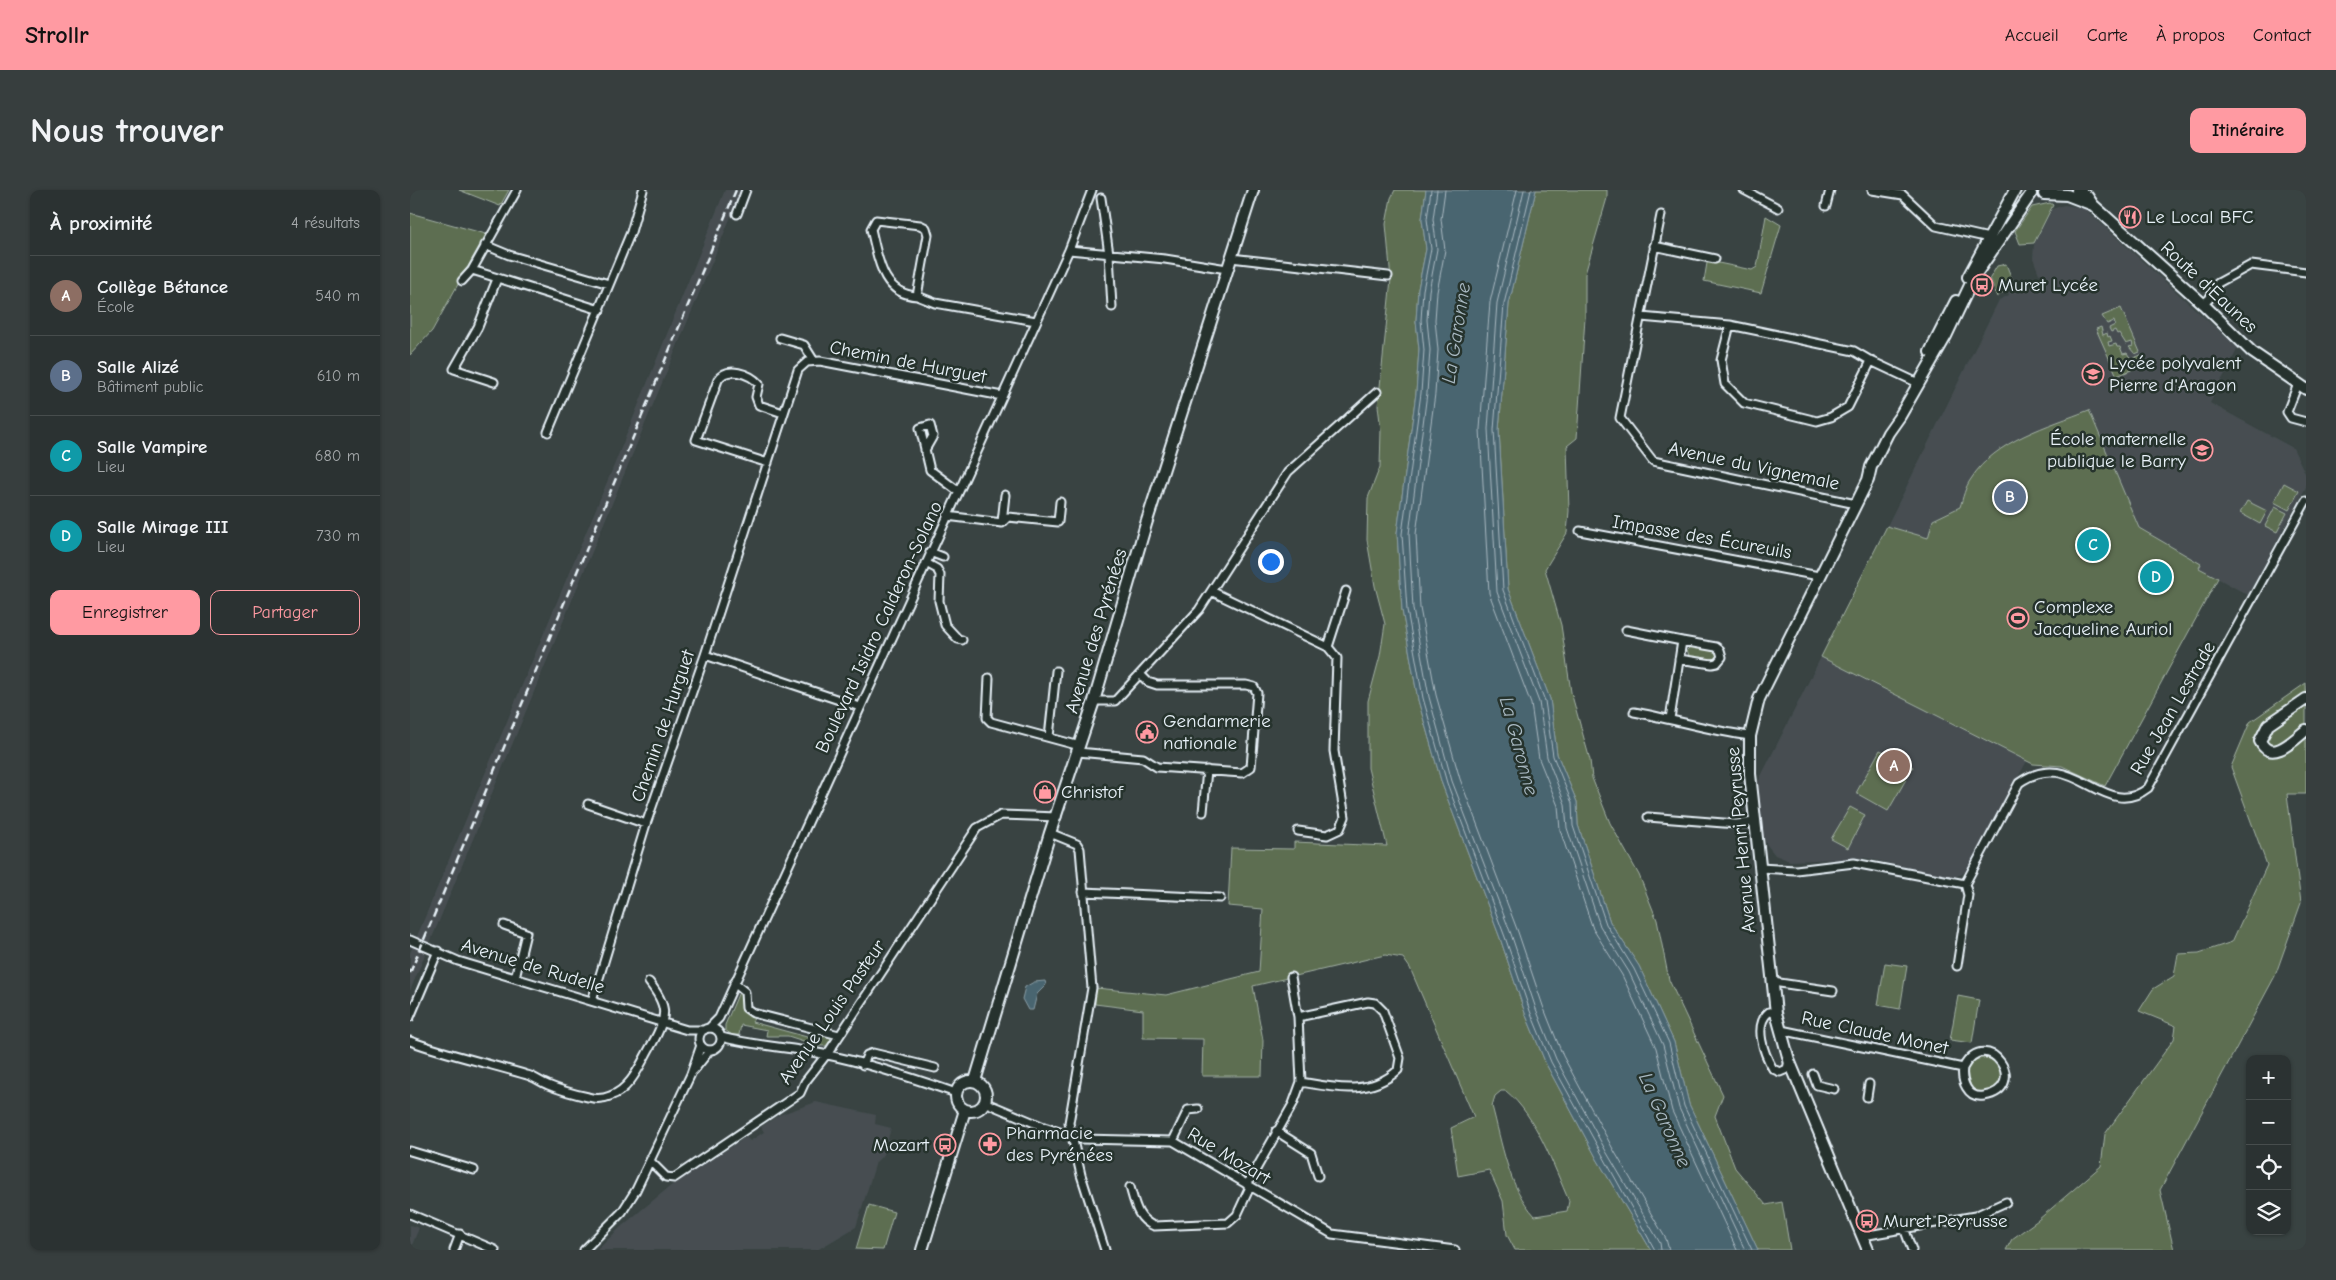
<!DOCTYPE html>
<html lang="fr">
<meta charset="utf-8">
<style>
:root{--surface:#2b3232;--page:#373e3e;--text:#f1f3f6;--muted:#a6aaac;--line:#474d4d;--accent:#ff9aa2}
body{margin:0;font-family:"Comic Neue",sans-serif;background:var(--page);color:var(--text)}
.controls{position:absolute;right:15px;bottom:15px;display:grid;overflow:hidden;border-radius:10px;box-shadow:0 1px 4px #0004}
.controls button{width:45px;height:45px;display:grid;place-items:center;padding:0;border:0;border-bottom:1px solid var(--line);background:var(--surface);color:var(--text);font:25px sans-serif}
.you{position:absolute;left:860px;top:371px;width:18px;height:18px;margin:-12px;border:4px solid #fff;border-radius:50%;background:#1a73e8;box-shadow:0 0 0 8px #1a73e833}
.badge{display:grid;place-items:center;width:32px;height:32px;border-radius:50%;background:var(--accent);color:#fff;font-size:16px;font-weight:700}
.pin{position:absolute;translate:-50% -50%;border:2px solid #fff;box-shadow:0 1px 5px #0006}
.list{margin:0;padding:0;list-style:none}
h2{display:flex;justify-content:space-between;align-items:center;height:65px;margin:0;padding:0 20px;font-size:21px}
h2 small{font-size:16px;font-weight:400;color:var(--muted)}
.list li{display:grid;grid-template-columns:32px 1fr auto;gap:15px;align-items:center;box-sizing:border-box;height:80px;padding:0 20px;border-top:1px solid var(--line)}
.list b{display:block;font-size:19px;white-space:nowrap}
.list p{margin:0;font-size:16px;white-space:nowrap;color:var(--muted)}
.list em{font-size:16px;font-style:normal;color:var(--muted)}
.actions{display:flex;gap:10px;padding:15px 20px}
.actions a{flex:1;padding:11px 0;border:1px solid var(--accent);border-radius:10px;text-align:center;font-size:18px;color:var(--accent)}
.actions .main{background:var(--accent);color:#111}
.icon{flex:none;width:28px;height:28px;fill:none;stroke:currentColor;stroke-width:2;stroke-linecap:round;stroke-linejoin:round}
.map{position:relative;flex:none;width:1896px;height:1060px;overflow:hidden;border-radius:10px}
header{display:flex;align-items:center;gap:30px;box-sizing:border-box;height:70px;padding:0 25px;background:var(--accent);color:#111}
header strong{font-size:24px}
nav{display:flex;gap:28px;margin-inline-start:auto;font-size:18px}
.intro{display:flex;align-items:center;justify-content:space-between;box-sizing:border-box;height:120px;padding:0 30px}
h1{margin:0;font-size:35px}
.button{padding:12px 22px;border-radius:10px;background:var(--accent);color:#111;font-size:18px;font-weight:700}
main{display:flex;gap:30px;padding:0 30px}
aside{flex:1;background:var(--surface);border-radius:10px;box-shadow:0 1px 4px #0004}
.map>svg:first-child{display:block}
.built{fill:#464e51}
.green{fill:#5d6e51;stroke:#a2b0a4;fill-rule:evenodd}
.water{fill:#4a6570;stroke:#899da6}
.lines{fill:none;stroke-linecap:round;stroke-linejoin:round}
.shore{stroke:#a9b9c2;stroke-width:1}
.street-casing{stroke:#e8f1f8;stroke-width:11}
.secondary-casing{stroke:#e8f1f8;stroke-width:14}
.street{stroke:#26332d;stroke-width:7}
.secondary{stroke:#26332d;stroke-width:10}
.rail{stroke:#e8f1f8;stroke-width:2.5;stroke-dasharray:8 4;stroke-linecap:butt}
.labels{text-anchor:middle;dominant-baseline:central;stroke-width:5;stroke-linejoin:round;paint-order:stroke}
.poi-label{font-size:19px;fill:#e8f1f8;stroke:#26332d;text-anchor:start}
.street-label{font-size:19px;fill:#e8f1f8;stroke:#26332d}
.water-label{font-size:20px;font-style:italic;fill:#a9b9c2;stroke:#26332d}
</style>
<header>
<strong>Strollr</strong>
<nav><a>Accueil</a><a>Carte</a><a>À propos</a><a>Contact</a></nav>
</header>
<div class="intro"><h1>Nous trouver</h1><a class="button">Itinéraire</a></div>
<main>
<aside>
<h2>À proximité<small>4 résultats</small></h2>
<ul class="list">
<li><span class="badge" style="background:#8d6e63">A</span><div><b>Collège Bétance</b><p>École</p></div><em>540 m</em></li>
<li><span class="badge" style="background:#5c6f8a">B</span><div><b>Salle Alizé</b><p>Bâtiment public</p></div><em>610 m</em></li>
<li><span class="badge" style="background:#0f9aa8">C</span><div><b>Salle Vampire</b><p>Lieu</p></div><em>680 m</em></li>
<li><span class="badge" style="background:#0f9aa8">D</span><div><b>Salle Mirage III</b><p>Lieu</p></div><em>730 m</em></li>
</ul>
<div class="actions"><a class="main">Enregistrer</a><a>Partager</a></div>
</aside>
<div class="map">
<svg width="1896" height="1060" viewBox="0 0 1896 1060">
<rect width="100%" height="100%" fill="#394342"/>
<filter id="ink" filterUnits="userSpaceOnUse"><feTurbulence type="fractalNoise" baseFrequency=".02" numOctaves="2"/><feDisplacementMap in="SourceGraphic" scale="10" xChannelSelector="R" yChannelSelector="G"/><feConvolveMatrix kernelMatrix="1 2 1 2 8 2 1 2 1" color-interpolation-filters="sRGB"/></filter>
<g filter="url(#ink)">
<path class="built" d="M315,0H332L0,801V763L205,273Z
M1654,15L1674,18L1828,158L1800,213L1883,258L1896,285V297L1838,405L1789,378L1790,374L1729,338L1679,220L1605,251L1587,262L1556,299L1550,317L1523,330L1518,348L1477,336L1589,110L1599,105L1598,102L1633,87L1632,83L1629,84L1623,68L1624,55L1642,19Z
M1411,467L1617,571L1555,682L1550,685L1541,687L1455,668L1380,671L1365,665L1357,655L1353,646L1348,592Z
M406,912L466,925L465,934L481,938L474,964L466,972L446,1037L407,1060H187L212,1036L263,994L336,947L340,951L354,942L351,937L369,925Z
M0,1035L9,1038L0,1060Z"/>
<path class="green" d="M49,0H99L90,16Z
M985,0H1016L1012,29L1016,59L1008,99L1006,131L1009,159L1006,203L987,343L992,420L1008,510L1032,594L1090,748L1115,823L1136,874L1187,969L1241,1060H1105L1097,1045L1093,1011L1079,980L1048,986L1041,938L1064,927L1000,778L993,768L975,765L843,796L853,850L852,886H792L793,849L733,848V820L685,814L686,798L756,805L849,782L853,719L818,716L821,658L884,659V652L977,656L958,578V511L970,466L975,434L965,396L957,350L958,308L970,277L971,240L968,216L981,89L976,34L981,8ZM1091,901H1096C1126,925 1144,977 1159,1011L1157,1021L1125,1026C1098,997 1092,953 1082,916L1085,906Z
M1126,0H1197V8L1175,84V128L1167,248L1157,256L1159,321L1157,343L1135,379L1151,435L1161,502L1180,570L1182,588L1200,633L1229,685L1247,730L1259,790L1313,905L1305,926L1325,978L1356,1015L1372,1012L1380,1060H1348L1279,914L1264,852L1229,776L1200,732L1168,635L1167,612L1147,564L1140,509L1098,399L1089,240L1099,114Z
M1640,13L1643,15L1624,53L1610,54L1605,41L1622,17Z
M0,23L76,44L22,141L0,165Z
M1356,26L1371,35L1351,103L1294,91L1297,73L1294,70L1342,80L1347,77Z
M1596,74L1604,94L1587,107L1580,88L1587,76Z
M1711,118L1730,162L1725,164L1719,157L1723,156L1722,152L1716,154L1709,143L1707,144L1705,140L1701,142L1699,138L1705,135L1704,131L1697,134L1692,126Z
M1691,137L1693,145L1697,143L1698,147L1700,146L1702,151L1698,152L1699,156L1706,154L1707,157H1710L1713,164L1717,163L1721,169L1731,165L1732,171L1724,174L1726,178L1707,186L1686,139Z
M1679,220L1729,338L1791,374L1789,378L1808,388L1695,596L1652,576L1623,574L1411,467L1477,336L1518,348L1523,330L1550,317C1553,308 1555,297 1561,289C1585,250 1639,236 1679,220Z
M1874,293L1889,301L1879,320L1864,312Z
M1837,311L1857,321L1850,334L1830,323Z
M1865,317L1877,323L1867,342L1855,336Z
M1281,456L1302,459L1307,462L1308,467L1304,471L1280,468L1277,460Z
M1896,493V604H1877L1891,713L1865,786L1750,1000L1764,1060H1596L1602,1049L1628,1030L1691,976L1695,944L1764,849L1766,836L1729,821L1743,799L1764,786L1768,764L1789,763L1822,752L1857,675L1821,577L1840,532Z
M1470,560L1503,577L1478,621L1446,603Z
M1440,617L1455,625L1438,658L1421,649Z
M1475,773L1497,776L1490,819L1468,815Z
M329,802L332,806L334,820L345,826L342,832L408,850L417,845L421,849L416,856H409L378,846H356L357,840L331,835L329,845H322L315,840V835Z
M1548,806L1569,810L1562,853L1540,850Z
M1556 886a18 18 0 1 1 36 0a18 18 0 1 1-36 0Z
M459,1015L484,1022L473,1060L446,1059Z"/>
<path class="water" d="M1016,0H1126L1099,114L1089,240L1098,399L1140,509L1147,564L1167,612L1168,635L1200,732L1229,776L1264,852L1279,914L1348,1060H1241L1187,969L1136,874L1115,823L1090,748L1032,594L1008,510L992,420L987,343L1006,203L1009,159L1006,131L1008,99L1016,59L1012,29Z
M635,791L636,795L627,804L623,820H618L612,809L615,797L624,792Z"/>
<g class="lines">
<path class="shore" d="M1021,0L1017,29L1021,59L1013,100L1011,130L1014,160L1011,203L992,344L997,420L1013,508L1037,593L1095,747L1120,821L1141,872L1245,1060
M1027,0L1023,29L1027,59L1019,101L1017,130L1020,160L1017,203L999,344L1003,419L1019,507L1042,591L1101,744L1126,819L1146,869L1197,963L1250,1053L1251,1060
M1035,0L1031,29L1035,60L1027,102L1025,130L1028,160L1025,204L1006,344L1010,418L1026,505L1050,589L1108,742L1133,816L1153,866L1203,959L1256,1049L1259,1060
M1107,0L1080,112L1070,239L1079,403L1121,514L1129,569L1148,616L1150,640L1183,739L1212,785L1246,858L1262,921L1327,1060
M1114,0L1087,113L1078,239L1087,402L1129,512L1137,567L1155,614L1157,638L1190,736L1219,782L1253,855L1269,918L1335,1060
M1121,0L1094,114L1084,240L1093,400L1135,511L1143,566L1162,613L1163,636L1196,734L1224,779L1259,853L1274,916L1342,1060"/>
<g class="street-casing">
<path id="street" d="M1334,0L1368,18
M1462,0L1493,5L1526,36L1579,48
M691,8L699,64L702,117
M1416,16L1420,0
M327,24L336,0
M1251,25L1210,228L1243,271L1446,314
M75,55L99,65L199,94
M1244,56L1305,69
M659,60L755,69L817,79
M821,68L978,86
M62,80L190,120
M52,91L62,80L107,0
M507,106C471,104 468,67 461,39L466,30L510,35L516,38L518,45L507,106L525,113L626,131
M1793,114L1799,109L1808,93L1841,75L1896,82
M1231,127L1320,135L1444,161L1461,171L1508,193
M1320,135L1311,170L1315,194L1334,213L1407,231L1421,227L1438,217L1461,171
M370,148L394,155L404,171
M84,192L44,179L68,137L87,89
M1888,194L1877,222L1881,228L1896,232
M138,242L221,42L233,0
M515,260L523,246L520,235L510,238L520,280L548,301
M358,273L286,250L308,190C317,175 340,184 349,194L346,207L349,215L373,223
M537,326L592,333L598,327L648,332L650,312
M592,332L595,305
M1170,341L1409,386
M520,362L533,367
M516,373L527,379L530,385L529,411L535,435L548,449L552,450
M803,402L918,457L927,468L924,561L935,627L930,639L917,645L888,641
M1216,440L1272,451L1260,529
M918,457L936,401
M295,465L450,517
M1269,469L1302,474L1307,473L1312,467L1310,460L1306,457L1272,451
M579,488L577,528L581,532L670,556
M684,511H705L789,420L878,282L967,202
M1224,522C1263,529 1300,541 1340,546
M639,547L646,481
M668,562L733,568L747,577L832,583L841,577L847,503L844,497L836,495H747L738,492L730,484
M178,614L236,634
M793,622L797,580
M1238,627L1326,634L1345,632
M640,643L667,654L670,659L682,798L659,933L671,985L695,1060
M1350,678L1386,680L1444,673L1555,694
M1555,694L1609,593C1664,554 1693,633 1738,598L1896,311
M673,702L810,708
M94,735L116,743L105,788
M0,750L48,771L277,840H294
M1547,776L1558,705L1555,694
M1363,792L1423,801
M324,793L335,802L336,818L343,823L429,845
M182,811L236,634L295,465L388,180L397,172L410,171L592,206
M1366,823L1359,822C1343,835 1354,864 1363,879L1370,882L1377,879L1379,870
M0,827L28,761
M888,827L958,812L965,813L973,821L990,868L988,880C960,906 925,898 891,892
M299,838L309,828L659,60L682,0
M289 849a11 11 0 1 1 22 0a11 11 0 1 1-22 0Z
M1371,840L1553,878C1551,890 1557,909 1574,906C1622,898 1577,833 1553,878
M311,847C345,856 379,857 413,864C458,873 503,888 546,903
M0,851C38,865 78,873 117,885C125,887 130,892 138,895C150,900 164,904 178,907C185,909 193,909 200,906C222,899 231,872 242,854C258,826 258,816 239,792
M453,875L457,865L463,863L525,878
M284,880L300,860
M1403,884L1407,895L1424,899
M1457,907L1459,894
M574,912L634,937L671,949L763,951L922,1044L1045,1060
M866,941L901,963L908,986
M763,951L778,920L788,919
M0,961L64,980
M241,972L256,987L264,988L390,903L395,892L420,860L567,638L591,625L647,627
M837,995L883,914L891,892L888,827L881,787
M720,997C725,1014 727,1029 744,1036L818,1033L827,1025L840,997
M0,1024L85,1060
M1494,1038L1502,1060
M1453,1046L1565,1026L1596,1012
M44,1060L50,1044
M174,1060L212,1022L226,1000L281,884L291,855"/>
</g>
<g class="secondary-casing">
<path id="secondary" d="M1667,0L1677,6L1683,15L1793,114L1842,162L1896,199
M1634,4L1657,5L1683,15
M1558,87L1605,0
M1520,162L1546,111
M1896,509L1858,535L1850,551C1861,574 1884,550 1896,540
M565,891L640,643L684,511L736,334L843,0
M546 906a15 15 0 1 1 30 0a15 15 0 1 1-30 0Z
M512,1060L555,920
M1458,1060L1379,870L1366,823L1340,584V546L1349,509L1458,290L1461,277L1478,243L1490,226L1536,146L1564,87L1621,4"/>
</g>
<use href="#street" class="street"/>
<use href="#secondary" class="secondary"/>
<path class="rail" d="M0,783L326,0"/>
</g>
</g>
<defs>
<g id="restaurant-ring" transform="scale(1.125)"><circle r="9.5" fill="#26332d" stroke="#ff9aa2" stroke-width="1.5"/><path d="M-5-6h1v4h1v-4h1v4h1v-4h1v5L-1.5 .5V6h-2V.5L-5-1ZM5-6V6H3V1.5H1.5Q1.5-4 5-6Z" fill="#ff9aa2"/></g>
<g id="bus-ring" transform="scale(1.125)"><circle r="9.5" fill="#26332d" stroke="#ff9aa2" stroke-width="1.5"/><path d="M-5-6H5V4H4V6H2V4H-2V6H-4V4H-5ZM-3.5-4V0h7V-4ZM-3.5 1.2v1.5H-2V1.2ZM2 1.2v1.5H3.5V1.2Z" fill="#ff9aa2"/></g>
<g id="school-ring" transform="scale(1.125)"><circle r="9.5" fill="#26332d" stroke="#ff9aa2" stroke-width="1.5"/><path d="M0-5L7-2L0 1L-7-2ZM-4 1L0 2.5L4 1V4Q0 6-4 4Z" fill="#ff9aa2"/></g>
<g id="stadium-ring" transform="scale(1.125)"><circle r="9.5" fill="#26332d" stroke="#ff9aa2" stroke-width="1.5"/><path d="M0-5a6.5 5 0 1 0 0 10a6.5 5 0 1 0 0-10ZM-3.5-1.8h7v3.6h-7Z" fill="#ff9aa2"/></g>
<g id="civic-ring" transform="scale(1.125)"><circle r="9.5" fill="#26332d" stroke="#ff9aa2" stroke-width="1.5"/><path d="M-.6-6.5H3V-4.5H.6V-3L4-1V1h2V6H-6V1h2V-1L-.6-3ZM-1.2 2.5V6h2.4V2.5Z" fill="#ff9aa2"/></g>
<g id="shop-ring" transform="scale(1.125)"><circle r="9.5" fill="#26332d" stroke="#ff9aa2" stroke-width="1.5"/><path d="M-5-2.5h2.3a2.7 3.5 0 0 1 5.4 0H5L5.5 6h-11ZM-1.5-2.5h3a1.5 2.3 0 0 0-3 0Z" fill="#ff9aa2"/></g>
<g id="pharmacy-ring" transform="scale(1.125)"><circle r="9.5" fill="#26332d" stroke="#ff9aa2" stroke-width="1.5"/><path d="M-2-6h4v4h4v4h-4v4h-4v-4h-4v-4h4Z" fill="#ff9aa2"/></g>
</defs>
<g fill-rule="evenodd">
<use href="#restaurant-ring" x="1720" y="27"/>
<use href="#bus-ring" x="1572" y="95"/>
<use href="#school-ring" x="1683" y="184"/>
<use href="#school-ring" x="1792" y="260"/>
<use href="#stadium-ring" x="1608" y="428"/>
<use href="#civic-ring" x="737" y="542"/>
<use href="#shop-ring" x="635" y="602"/>
<use href="#pharmacy-ring" x="580" y="954"/>
<use href="#bus-ring" x="535" y="955"/>
<use href="#bus-ring" x="1457" y="1031"/>
</g>
<g class="labels">
<g class="poi-label">
<text x="1736" y="27">Le Local BFC</text>
<text x="1588" y="95">Muret Lycée</text>
<text x="1699" y="173">Lycée polyvalent<tspan x="1699" dy="22">Pierre d'Aragon</tspan></text>
<text x="1776" y="249" text-anchor="end">École maternelle<tspan x="1776" dy="22">publique le Barry</tspan></text>
<text x="1624" y="417">Complexe<tspan x="1624" dy="22">Jacqueline Auriol</tspan></text>
<text x="753" y="531">Gendarmerie<tspan x="753" dy="22">nationale</tspan></text>
<text x="651" y="602">Christof</text>
<text x="596" y="943">Pharmacie<tspan x="596" dy="22">des Pyrénées</tspan></text>
<text x="519" y="955" text-anchor="end">Mozart</text>
<text x="1473" y="1031">Muret Peyrusse</text>
</g>
<g class="street-label">
<text transform="translate(1799 97) rotate(43)">Route d'Eaunes</text>
<text transform="translate(498 172) rotate(11)">Chemin de Hurguet</text>
<text transform="translate(1344 276) rotate(12)">Avenue du Vignemale</text>
<text transform="translate(1292 347) rotate(10)">Impasse des Écureuils</text>
<text transform="translate(469 437) rotate(-65)">Boulevard Isidro Calderon-Solano</text>
<text transform="translate(686 441) rotate(-73)">Avenue des Pyrénées</text>
<text transform="translate(1763 518) rotate(-60)">Rue Jean Lestrade</text>
<text transform="translate(253 536) rotate(-71)">Chemin de Hurguet</text>
<text transform="translate(1331 650) rotate(-95)">Avenue Henri Peyrusse</text>
<text transform="translate(123 776) rotate(17)">Avenue de Rudelle</text>
<text transform="translate(422 822) rotate(-55)">Avenue Louis Pasteur</text>
<text transform="translate(1465 843) rotate(12)">Rue Claude Monet</text>
<text transform="translate(819 966) rotate(31)">Rue Mozart</text>
</g>
<g class="water-label">
<text transform="translate(1046 143) rotate(-81)">La Garonne</text>
<text transform="translate(1109 556) rotate(75)">La Garonne</text>
<text transform="translate(1255 930) rotate(66)">La Garonne</text>
</g>
</g>
</svg>
<div class="controls">
<button>+</button>
<button>−</button>
<button><svg class="icon" aria-label="locate" viewBox="0 0 24 24"><circle cx="12" cy="12" r="6"/><path d="M12 2v4M12 18v4M2 12h4M18 12h4"/></svg></button>
<button><svg class="icon" aria-label="layers" viewBox="0 0 24 24"><path d="M12 4l9 5-9 5-9-5zM3 14l9 5 9-5"/></svg></button>
</div>
<div class="you"></div>
<div class="pin badge" style="left:1484px;top:576px;background:#8d6e63">A</div>
<div class="pin badge" style="left:1600px;top:307px;background:#5c6f8a">B</div>
<div class="pin badge" style="left:1683px;top:355px;background:#0f9aa8">C</div>
<div class="pin badge" style="left:1746px;top:387px;background:#0f9aa8">D</div>
</div>
</main>
